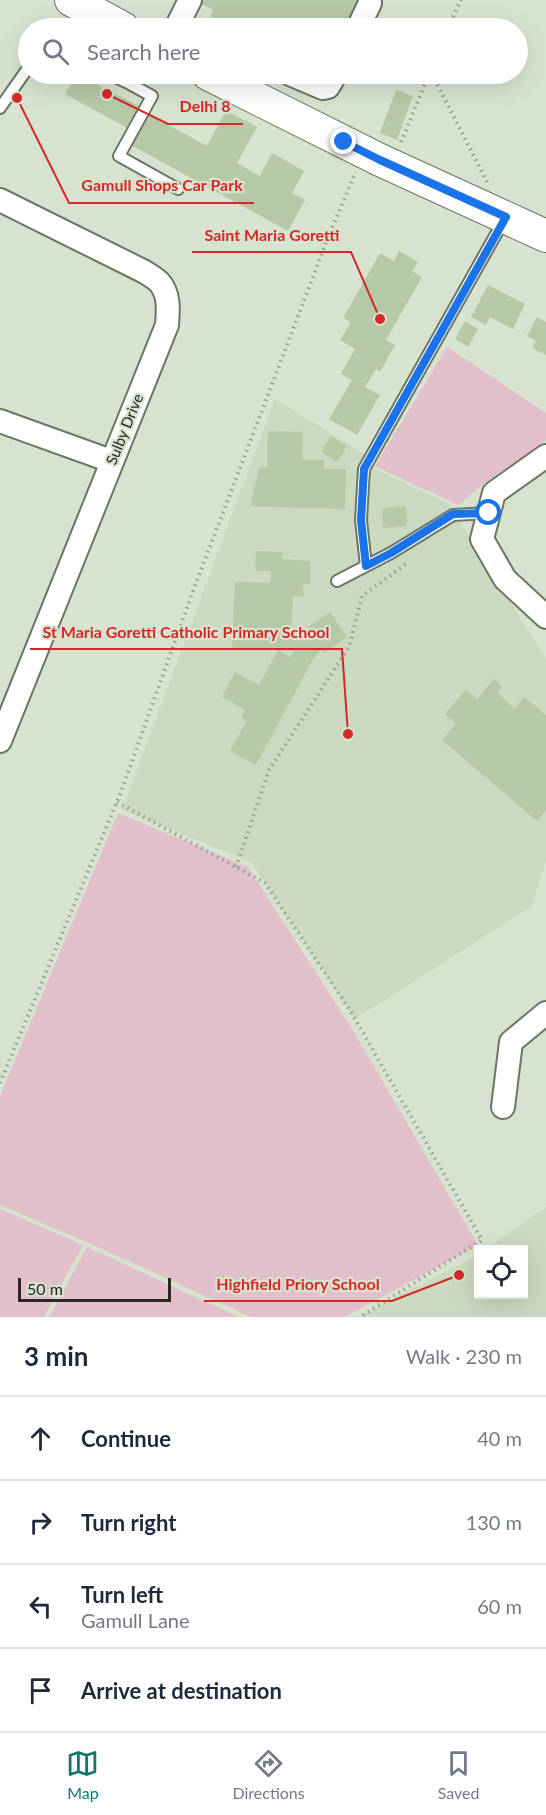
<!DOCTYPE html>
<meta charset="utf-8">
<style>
:root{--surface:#fff;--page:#f6f6f7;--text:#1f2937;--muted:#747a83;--line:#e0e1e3;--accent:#0f766e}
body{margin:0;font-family:Lato,sans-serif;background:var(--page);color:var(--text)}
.controls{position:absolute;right:18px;bottom:18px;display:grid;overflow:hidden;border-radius:0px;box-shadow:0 6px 24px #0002}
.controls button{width:54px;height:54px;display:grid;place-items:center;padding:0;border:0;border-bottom:2px solid var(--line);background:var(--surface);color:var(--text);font:30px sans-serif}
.scale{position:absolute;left:18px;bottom:15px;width:153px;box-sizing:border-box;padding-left:6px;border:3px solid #262a23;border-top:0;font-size:16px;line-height:21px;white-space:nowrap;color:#262a23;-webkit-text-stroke:4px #d8e3cf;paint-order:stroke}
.stop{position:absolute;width:18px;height:18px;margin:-14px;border:4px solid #1a73e8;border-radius:50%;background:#fff}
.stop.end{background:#1a73e8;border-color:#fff;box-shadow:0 2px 6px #0008}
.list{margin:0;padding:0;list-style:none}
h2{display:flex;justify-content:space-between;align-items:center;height:78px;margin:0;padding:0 24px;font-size:26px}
h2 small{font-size:20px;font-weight:400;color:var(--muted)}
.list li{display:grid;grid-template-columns:39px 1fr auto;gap:18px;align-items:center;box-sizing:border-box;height:84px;padding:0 24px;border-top:2px solid var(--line)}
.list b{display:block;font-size:22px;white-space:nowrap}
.list p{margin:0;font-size:20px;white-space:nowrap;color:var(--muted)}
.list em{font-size:20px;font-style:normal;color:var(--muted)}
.icon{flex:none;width:33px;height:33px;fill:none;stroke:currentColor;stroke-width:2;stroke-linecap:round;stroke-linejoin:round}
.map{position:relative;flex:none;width:546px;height:1317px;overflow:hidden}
.search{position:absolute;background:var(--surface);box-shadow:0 6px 24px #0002;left:18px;right:18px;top:18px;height:66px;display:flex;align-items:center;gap:15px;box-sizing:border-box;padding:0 21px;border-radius:33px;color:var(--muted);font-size:22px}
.sheet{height:414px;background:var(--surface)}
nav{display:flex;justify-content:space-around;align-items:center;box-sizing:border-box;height:84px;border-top:2px solid var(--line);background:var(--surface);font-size:16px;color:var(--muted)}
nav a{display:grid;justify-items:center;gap:3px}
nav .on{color:var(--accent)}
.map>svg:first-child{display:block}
.built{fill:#cad9bf}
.green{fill:#e1c0cb}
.building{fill:#b6c9a7}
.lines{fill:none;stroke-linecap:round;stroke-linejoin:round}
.lane-casing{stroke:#6c7664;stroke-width:14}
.street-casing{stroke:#6c7664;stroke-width:26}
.secondary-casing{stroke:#6c7664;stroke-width:34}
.path{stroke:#98a091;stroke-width:4;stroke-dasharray:1.5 4.5;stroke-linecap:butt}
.lane{stroke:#fff;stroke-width:10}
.street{stroke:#fff;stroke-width:22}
.secondary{stroke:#fff;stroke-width:32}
.route{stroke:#1a73e8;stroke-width:8}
.labels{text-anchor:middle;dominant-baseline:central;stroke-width:4.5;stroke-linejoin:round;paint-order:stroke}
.street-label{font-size:15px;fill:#262a23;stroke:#d8e3cf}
.leader{fill:none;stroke:#d62828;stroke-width:2}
.callout-dot{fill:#d62828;stroke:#d8e3cf;stroke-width:2}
.callout-label{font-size:16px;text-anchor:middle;font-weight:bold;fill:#d62828;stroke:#d8e3cf;stroke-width:4.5;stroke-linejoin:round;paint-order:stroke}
</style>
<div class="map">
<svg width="546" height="1317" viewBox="0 0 546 1317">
<rect width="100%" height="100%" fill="#d8e3cf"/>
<path class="built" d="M275,399L366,455L375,469L449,504L546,659V860L532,906L355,1019L251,862L122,810Z
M546,1207V1317H357L478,1255V1294H524V1250L486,1249Z"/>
<path class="green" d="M447,347L546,413V440L481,486L458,505L375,466Z
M118,813L248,867L353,1030L478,1245L345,1317H251L91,1244L0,1205V1096Z
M0,1209L83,1245L44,1317H0Z
M87,1247L239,1317H49Z"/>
<path class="building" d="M199,0H365L350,28H227L228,26L210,16L213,10L198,2Z
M77,74L139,106L127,128L65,94Z
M396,90L413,96L397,140L380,133Z
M226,110L257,127L237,163L260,176L272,153L304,171L292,193L305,200L288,231L129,144L146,113L207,146Z
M399,251L418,262L412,271L422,277L386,340L395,345L380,372L376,369L365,387L380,395L357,435L329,419L352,380L341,374L355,349L340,340L351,322L343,318L380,253L394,261Z
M488,285L525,304L513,329L490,317L486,325L471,317Z
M537,317L546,322V355L532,348L536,341L527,336Z
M465,321L478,329L468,347L455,339Z
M268,431L303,432L302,460H324V469H346L345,509L250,506L259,468L267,467Z
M331,436L347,446L337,462L321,452Z
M406,506L407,526L383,528L382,508Z
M256,551L283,552L282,559L310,561V584H303L304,597L293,596L291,633L312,635L307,628L330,612L347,637L324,653L321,649L312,661L256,765L230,751L247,721L241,718L245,710L222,697L235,672L259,685L278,650L290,657L293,651L232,648L235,582L270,583L271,571H255Z
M494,679L502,686L497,693L515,709L524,697L546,715V810L537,821L442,740L456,723L445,714L466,689L477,699Z"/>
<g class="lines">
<g class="lane-casing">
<path id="lane" d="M109,74L130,84L136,74
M130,84L152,96L119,156L178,189
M0,108L28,68
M366,566L361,520L364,469L504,220
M337,581L391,553L453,515L489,513"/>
</g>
<g class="street-casing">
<path id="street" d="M176,28L190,0
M358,28L370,3
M290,74L323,88L328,87L336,74
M0,200L143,271C148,274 155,278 159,282C170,294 168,311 167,325L0,741
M0,421L111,461
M546,456L494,493L482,539L505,579L546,617
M503,1107L511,1042L546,1013"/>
</g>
<g class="secondary-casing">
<path id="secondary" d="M71,0L123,28
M208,74L380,160L546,236"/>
</g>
<path class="path" d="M448,28L461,0
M432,74L487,182
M401,142L429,74
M117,802L265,883L351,1012L482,1240L360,1317
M236,867L269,770L349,647L362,596L406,564
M0,1083L121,792L193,591L329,235L355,174"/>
<use href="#lane" class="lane"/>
<use href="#street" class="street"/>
<use href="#secondary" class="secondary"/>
</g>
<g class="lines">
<path class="route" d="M344,142L380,160L506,217L364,469L361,520L366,566L391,553L453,514L489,513"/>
</g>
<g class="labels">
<g class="street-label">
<text transform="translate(124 429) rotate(-68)">Sulby Drive</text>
</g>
</g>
<path class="leader" d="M107 94L168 124H243M17 98L69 203H254M380 319L351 252H192M348 734L342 649H30M459 1275L392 1301H204"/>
<g class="callout-dot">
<circle cx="107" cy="94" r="6"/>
<circle cx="17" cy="98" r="6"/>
<circle cx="380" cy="319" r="6"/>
<circle cx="348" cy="734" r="6"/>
<circle cx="459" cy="1275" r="6"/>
</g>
<g class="callout-label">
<text x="205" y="112">Delhi 8</text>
<text x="162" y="191">Gamull Shops Car Park</text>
<text x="272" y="241">Saint Maria Goretti</text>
<text x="186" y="638">St Maria Goretti Catholic Primary School</text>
<text x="298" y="1290">Highfield Priory School</text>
</g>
</svg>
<div class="controls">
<button><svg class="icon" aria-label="locate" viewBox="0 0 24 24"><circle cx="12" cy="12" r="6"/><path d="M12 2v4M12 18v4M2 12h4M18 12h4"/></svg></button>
</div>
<div class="scale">50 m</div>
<div class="stop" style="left:489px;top:513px"></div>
<div class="stop end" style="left:344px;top:142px"></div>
<div class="search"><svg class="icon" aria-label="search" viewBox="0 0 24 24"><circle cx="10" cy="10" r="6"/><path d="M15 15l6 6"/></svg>Search here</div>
</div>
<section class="sheet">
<h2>3 min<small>Walk · 230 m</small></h2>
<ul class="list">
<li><svg class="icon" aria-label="ahead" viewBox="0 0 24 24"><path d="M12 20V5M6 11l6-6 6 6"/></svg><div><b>Continue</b></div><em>40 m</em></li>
<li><svg class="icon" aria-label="right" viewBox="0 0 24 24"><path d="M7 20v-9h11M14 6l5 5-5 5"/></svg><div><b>Turn right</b></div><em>130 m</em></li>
<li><svg class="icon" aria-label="left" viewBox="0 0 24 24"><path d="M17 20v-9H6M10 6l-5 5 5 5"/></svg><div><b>Turn left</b><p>Gamull Lane</p></div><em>60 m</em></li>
<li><svg class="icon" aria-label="arrive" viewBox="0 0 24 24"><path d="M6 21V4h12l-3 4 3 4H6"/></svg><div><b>Arrive at destination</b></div></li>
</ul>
</section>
<nav>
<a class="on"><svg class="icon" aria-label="map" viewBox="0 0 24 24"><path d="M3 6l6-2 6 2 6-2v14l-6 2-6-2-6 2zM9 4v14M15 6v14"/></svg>Map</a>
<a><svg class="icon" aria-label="directions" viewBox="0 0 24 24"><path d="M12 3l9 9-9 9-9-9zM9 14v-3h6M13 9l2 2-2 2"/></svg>Directions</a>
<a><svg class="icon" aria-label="saved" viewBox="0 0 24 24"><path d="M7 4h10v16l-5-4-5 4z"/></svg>Saved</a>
</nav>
